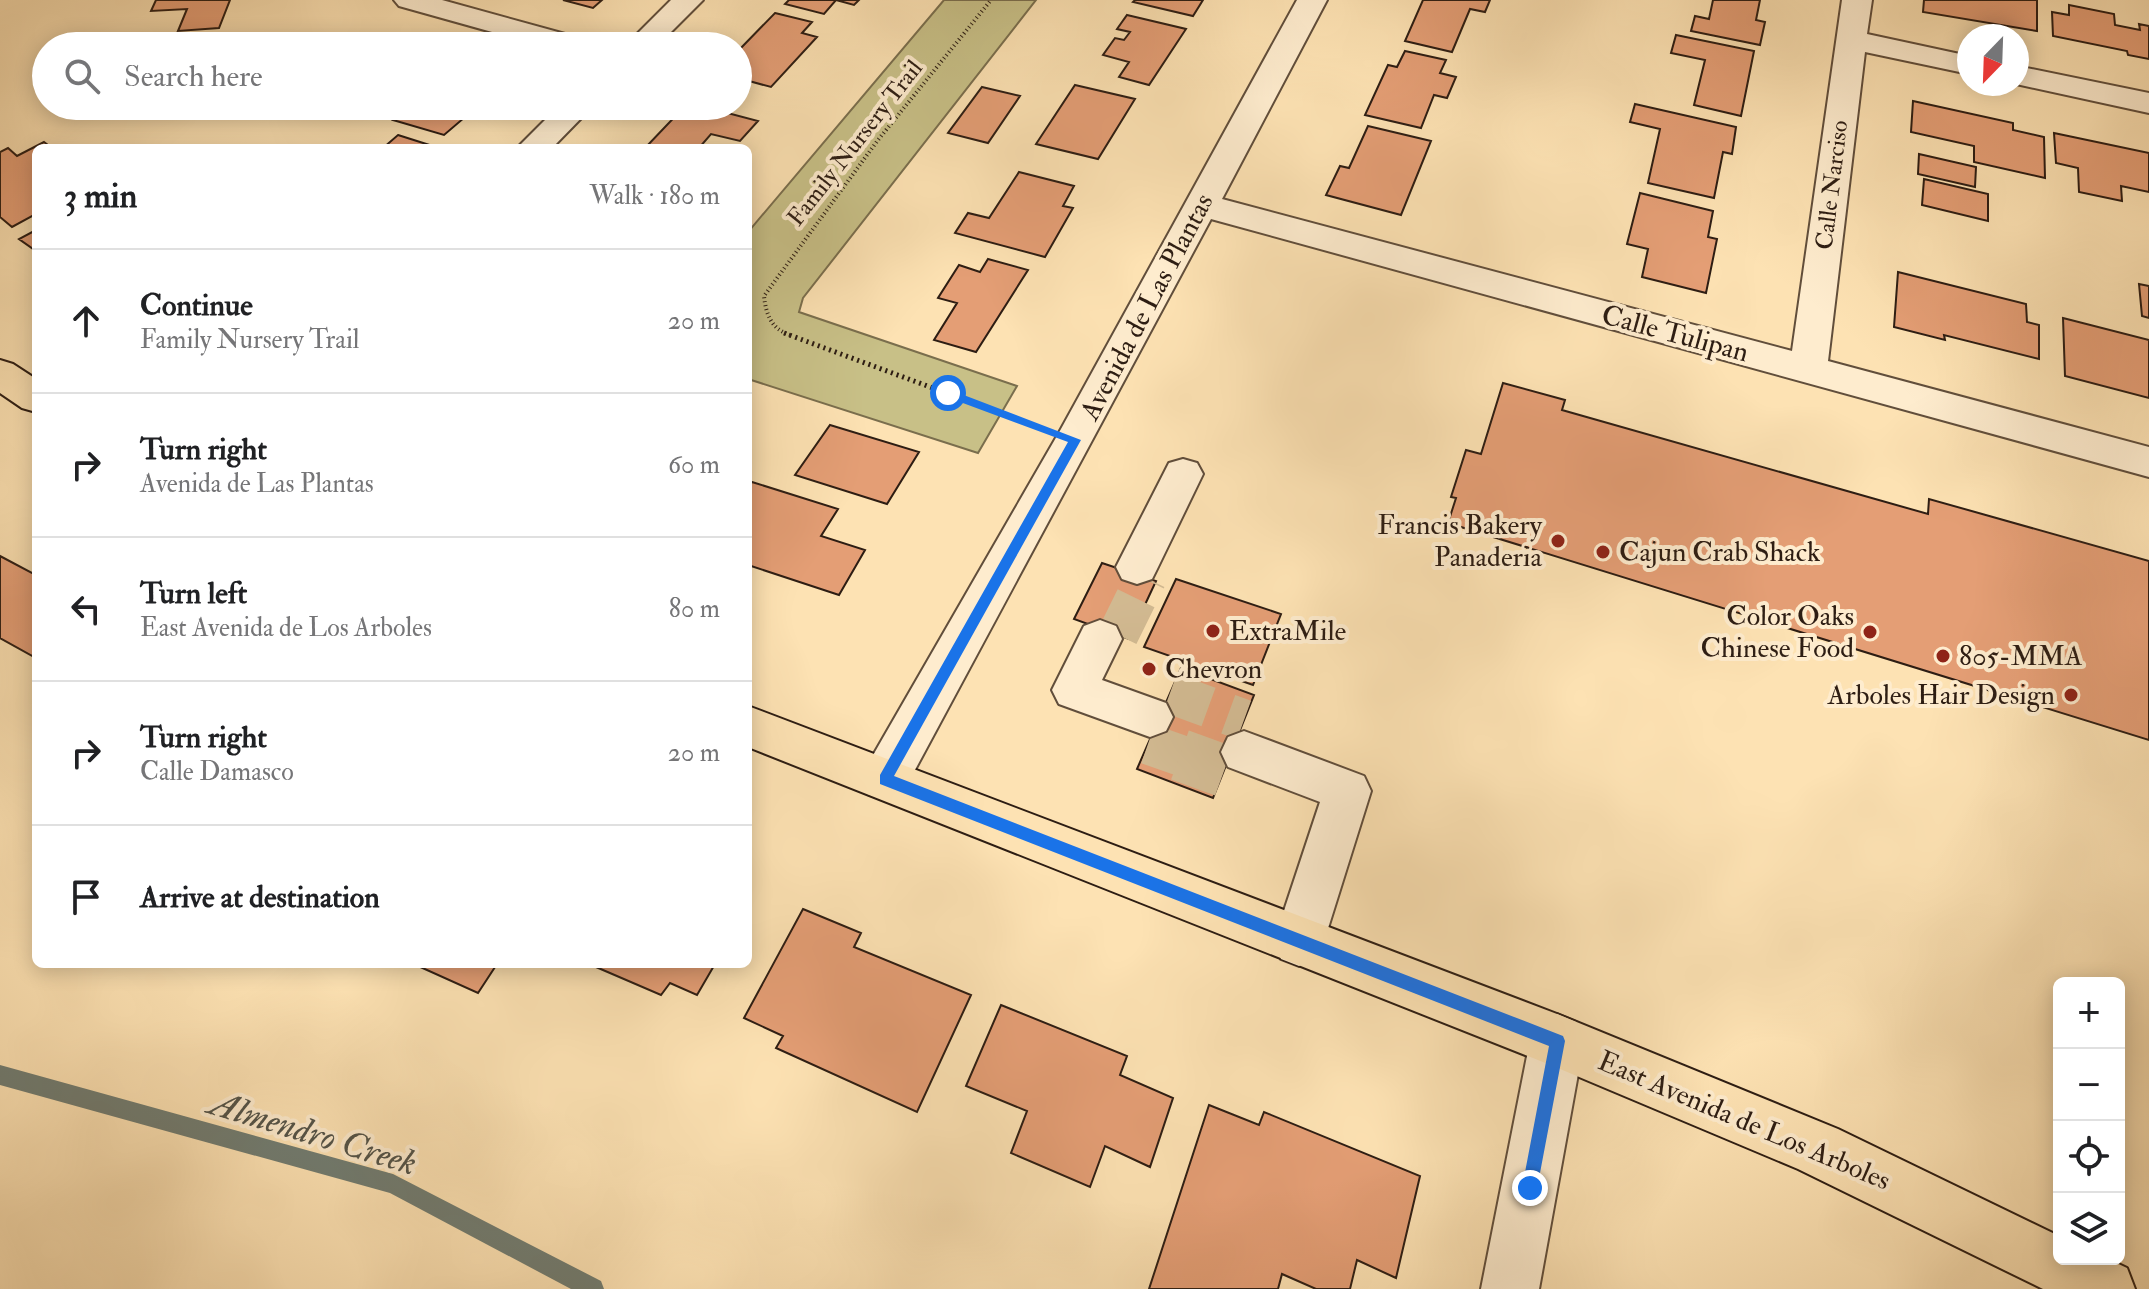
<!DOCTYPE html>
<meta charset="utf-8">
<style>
:root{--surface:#fff;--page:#f6f6f6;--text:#202124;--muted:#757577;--line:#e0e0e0}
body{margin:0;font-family:"IM FELL Double Pica",serif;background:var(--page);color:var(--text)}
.controls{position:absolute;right:24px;bottom:24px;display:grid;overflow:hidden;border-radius:12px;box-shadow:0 4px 20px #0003}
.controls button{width:72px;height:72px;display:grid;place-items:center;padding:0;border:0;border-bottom:2px solid var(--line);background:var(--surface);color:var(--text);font:40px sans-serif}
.compass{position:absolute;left:1957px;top:24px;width:72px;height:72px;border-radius:50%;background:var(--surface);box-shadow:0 4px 20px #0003;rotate:203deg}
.stop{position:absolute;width:24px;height:24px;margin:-18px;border:6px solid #1a73e8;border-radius:50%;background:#fff}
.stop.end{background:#1a73e8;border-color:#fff;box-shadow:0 2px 8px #0008}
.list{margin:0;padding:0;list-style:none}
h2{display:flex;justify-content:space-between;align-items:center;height:104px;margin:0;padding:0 32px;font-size:34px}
h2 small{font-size:26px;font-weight:400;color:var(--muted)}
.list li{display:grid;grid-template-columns:52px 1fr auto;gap:24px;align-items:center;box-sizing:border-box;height:144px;padding:0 32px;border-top:2px solid var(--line)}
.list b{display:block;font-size:30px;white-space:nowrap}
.list p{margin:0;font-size:26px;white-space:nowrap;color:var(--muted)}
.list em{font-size:26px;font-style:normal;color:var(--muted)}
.icon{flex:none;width:44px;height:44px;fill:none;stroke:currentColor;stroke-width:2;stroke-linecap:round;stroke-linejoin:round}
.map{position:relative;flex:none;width:2149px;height:1289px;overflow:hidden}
.search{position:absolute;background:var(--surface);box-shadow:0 4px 20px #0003;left:32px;top:32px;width:720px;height:88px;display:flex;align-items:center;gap:20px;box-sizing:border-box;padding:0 28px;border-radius:44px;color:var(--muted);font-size:30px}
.panel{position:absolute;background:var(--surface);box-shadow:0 4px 20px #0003;left:32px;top:144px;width:720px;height:824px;border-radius:12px}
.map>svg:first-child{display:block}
.green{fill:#c8c087;stroke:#7a6e4d;stroke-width:2}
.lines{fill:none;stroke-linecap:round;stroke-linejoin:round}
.stream{fill:#727d72;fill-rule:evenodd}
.building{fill:#e49e75;stroke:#2d1d13;stroke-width:2}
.minor-tunnel-far1{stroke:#d3bb93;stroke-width:41;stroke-dasharray:41 21;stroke-linecap:butt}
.minor-tunnel{stroke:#d3bb93;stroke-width:52;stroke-dasharray:52 26;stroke-linecap:butt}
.minor-casing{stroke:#614e3b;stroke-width:4}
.major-casing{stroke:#2d1d13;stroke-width:4}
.path-far1{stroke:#2d1d13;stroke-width:4;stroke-dasharray:1 3;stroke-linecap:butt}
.path{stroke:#2d1d13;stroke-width:5;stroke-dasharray:2 4;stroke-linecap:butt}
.minor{fill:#feecce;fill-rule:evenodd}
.major{fill:#fde2b3;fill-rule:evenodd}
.route{fill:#1a73e8}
.poi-dot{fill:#8f2418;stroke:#feecce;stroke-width:3}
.labels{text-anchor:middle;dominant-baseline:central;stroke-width:8;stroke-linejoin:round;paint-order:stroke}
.far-street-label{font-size:24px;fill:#2d1d13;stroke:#feecce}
.street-label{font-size:28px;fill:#2d1d13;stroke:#feecce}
.poi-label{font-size:28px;fill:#2d1d13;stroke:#feecce;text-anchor:start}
.near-water-label{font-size:36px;font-style:italic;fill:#55554a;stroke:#feecce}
</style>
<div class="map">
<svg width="2149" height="1289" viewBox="0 0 2149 1289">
<rect width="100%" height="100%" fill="#fde2b3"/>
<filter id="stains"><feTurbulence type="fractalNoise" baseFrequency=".0025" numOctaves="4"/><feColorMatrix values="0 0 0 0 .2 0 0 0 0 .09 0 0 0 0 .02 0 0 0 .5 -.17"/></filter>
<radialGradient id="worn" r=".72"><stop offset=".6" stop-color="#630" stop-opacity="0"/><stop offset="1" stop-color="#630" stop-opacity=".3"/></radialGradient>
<path class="green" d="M944,0H1036L803,298L799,312L1017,386L978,453L748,379V232Z"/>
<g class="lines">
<path class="stream" d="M0,1065L393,1174L601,1281L604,1289H571L390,1193L0,1085Z"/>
</g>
<path class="building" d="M156,0H230L219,28L178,31L187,9L151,11Z
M563,0H602L593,8Z
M789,0H859L854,5L836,0L824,14L785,4Z
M1135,0H1203L1193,16L1133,2Z
M1423,0H1490L1485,12L1470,9L1452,52L1405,41Z
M1713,0H1760L1756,20L1765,22L1760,45L1691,31L1695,16L1709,19Z
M1924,0H2037V31L1923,12Z
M2069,5L2114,14L2115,25L2140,30L2139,24L2149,26V59L2128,55L2127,51L2053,36L2052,12L2069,15Z
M775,13L812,22L802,33L817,37L771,87L738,78V51Z
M1127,15L1186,29L1149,85L1119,77L1129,62L1103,55L1115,38L1124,40L1130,32L1117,29Z
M1676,35L1754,51L1741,116L1694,105L1705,60L1671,53Z
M1405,51L1446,60L1440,73L1456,77L1447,98L1434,95L1421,128L1365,115L1388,65L1397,67Z
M1075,85L1135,99L1098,159L1036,144Z
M982,87L1020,96L988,143L948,133Z
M1913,101L2013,123V130L2044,137L2045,178L1974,162V146L1911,132Z
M1635,104L1736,127L1732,154L1723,152L1714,198L1648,183L1660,129L1630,122Z
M409,106H487L472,119L465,117L444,135L393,120Z
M685,106H701L758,121L740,141L711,134L699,148H645Z
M1368,126L1431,141L1401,215L1326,195L1340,166L1349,168Z
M2054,133L2149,153V192L2121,186L2122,201L2079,192L2078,168L2056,163Z
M398,135L439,148H383Z
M44,142L52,148H36V214L12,227L0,217V152L8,148L17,156Z
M1919,154L1976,167L1975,187L1918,174Z
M1019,172L1074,186L1063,206L1073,208L1045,257L955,233L968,213L989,218Z
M1924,179L1988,194V221L1922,205Z
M1640,193L1713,211L1708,237L1717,239L1706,293L1642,277L1648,249L1627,244Z
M36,230V251L19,239Z
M988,259L1028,270L976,352L934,340L957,303L938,298L959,265L980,272Z
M1898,272L2026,304L2027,322L2039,325V359L1944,335L1945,340L1894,327Z
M2139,284L2149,286V318L2142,316Z
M2063,318L2149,340V398L2065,376Z
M1503,383L1565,400L1562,410L1928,514L1929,499L2149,561V740L1448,523L1456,498L1451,497L1466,450L1481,454Z
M830,425L919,452L887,504L795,475Z
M752,482L838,509L821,536L865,550L839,595L748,565V488Z
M0,556L36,575V658L0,638Z
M1102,563L1156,581L1129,639L1074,619Z
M1176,579L1281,614L1253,685L1144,647Z
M1181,668L1254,695L1213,798L1137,769Z
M803,909L861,933L854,947L971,995L917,1112L776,1048L783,1036L744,1018Z
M419,964H497L478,993L418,966Z
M589,964H715L697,995L670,983L661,995Z
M1001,1005L1127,1056L1120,1075L1173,1098L1150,1167L1105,1146L1090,1187L1011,1153L1027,1111L966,1086Z
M1209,1105L1259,1125L1264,1112L1420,1176L1396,1278L1357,1260L1350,1289H1316L1282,1274L1278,1289H1149Z"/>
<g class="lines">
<path class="minor-tunnel-far1" d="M1118,635L1146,578
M1170,693L1244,720
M1148,744L1185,757"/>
<path class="minor-tunnel" d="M1180,755L1224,771"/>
<g class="minor-casing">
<path id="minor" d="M394,0H442L587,40L591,46H542L399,6Z
M671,0H703L657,46H625Z
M1297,0H1327L1222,199L1792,351L1842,0H1872L1867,34L1969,56V74L1865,52L1828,361L2149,447V477L1211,219L902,794L885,800L868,794L861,779L868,764L1061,429Z
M2017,66L2149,93V113L2016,84Z
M559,106H593L552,148H517Z
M1183,459L1197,463L1203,474L1158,567L1152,579L1137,584L1122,579L1116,567L1169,463Z
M1100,620L1116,626L1122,639L1102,680L1166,703L1173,717L1166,731L1150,737L1059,704L1052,690L1084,626Z
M1244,731L1364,776L1371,791L1324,941L1317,959L1299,966L1281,959L1274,941L1320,802L1228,767L1221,752L1228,737Z
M1557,1014L1576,1022L1584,1041L1539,1289H1481L1530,1041L1538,1022Z"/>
</g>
<g class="major-casing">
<path id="major" d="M0,360L13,364L36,379V412L22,408L0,393Z
M748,706L1557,1014L1838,1129L2059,1236V1259H2108L2127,1268L2135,1289H2043L1798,1169L1553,1066L748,747Z"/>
</g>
<path class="path-far1" d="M790,335C771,329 766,314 764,296L878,140L991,0"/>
<path class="path" d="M784,333L1033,425"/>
<use href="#minor" class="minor"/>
<use href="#major" class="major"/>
</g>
<path class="route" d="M948,389L1081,440L894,776L1563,1036L1565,1041L1536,1194L1530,1196L1524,1194L1522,1188L1549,1046L880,784V775L1068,442L944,396L943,393Z"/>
<g class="poi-dot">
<circle cx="1558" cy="541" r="8"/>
<circle cx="1603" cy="552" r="8"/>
<circle cx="1213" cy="631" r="8"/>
<circle cx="1870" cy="632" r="8"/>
<circle cx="1943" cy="656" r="8"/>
<circle cx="1149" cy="669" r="8"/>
<circle cx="2071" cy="695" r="8"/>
</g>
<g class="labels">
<g class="far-street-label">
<text transform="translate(855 143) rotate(-52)">Family Nursery Trail</text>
<text transform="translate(1832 185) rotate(-83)">Calle Narciso</text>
</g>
<g class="street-label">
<text transform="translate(1147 307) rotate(-62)">Avenida de Las Plantas</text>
<text transform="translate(1675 334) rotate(15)">Calle Tulipan</text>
<text transform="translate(1744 1121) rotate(23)">East Avenida de Los Arboles</text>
</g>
<g class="poi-label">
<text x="1542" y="525" text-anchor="end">Francis Bakery<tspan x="1542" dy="32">Panaderia</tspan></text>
<text x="1619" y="552">Cajun Crab Shack</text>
<text x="1854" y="616" text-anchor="end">Color Oaks<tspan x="1854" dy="32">Chinese Food</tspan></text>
<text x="1229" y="631">ExtraMile</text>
<text x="1959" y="656">805-MMA</text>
<text x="1165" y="669">Chevron</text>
<text x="2055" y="695" text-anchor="end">Arboles Hair Design</text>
</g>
<g class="near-water-label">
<text transform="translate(313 1133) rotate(17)">Almendro Creek</text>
</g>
</g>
<rect width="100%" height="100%" filter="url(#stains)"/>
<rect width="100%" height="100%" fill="url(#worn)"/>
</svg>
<div class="controls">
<button>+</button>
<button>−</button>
<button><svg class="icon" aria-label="locate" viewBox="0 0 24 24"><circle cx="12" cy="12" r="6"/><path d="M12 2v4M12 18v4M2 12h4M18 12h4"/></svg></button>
<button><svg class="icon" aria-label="layers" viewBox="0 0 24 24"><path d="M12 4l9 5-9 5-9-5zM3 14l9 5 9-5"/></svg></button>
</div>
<svg class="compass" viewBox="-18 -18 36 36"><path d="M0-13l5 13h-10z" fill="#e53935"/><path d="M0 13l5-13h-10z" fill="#757577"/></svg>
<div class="stop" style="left:948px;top:393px"></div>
<div class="stop end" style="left:1530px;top:1188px"></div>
<div class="search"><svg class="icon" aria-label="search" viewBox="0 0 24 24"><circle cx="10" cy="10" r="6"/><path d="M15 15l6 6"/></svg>Search here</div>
<section class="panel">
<h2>3 min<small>Walk · 180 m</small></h2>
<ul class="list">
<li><svg class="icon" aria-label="ahead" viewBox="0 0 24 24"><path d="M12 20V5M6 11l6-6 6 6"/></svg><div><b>Continue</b><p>Family Nursery Trail</p></div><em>20 m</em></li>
<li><svg class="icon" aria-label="right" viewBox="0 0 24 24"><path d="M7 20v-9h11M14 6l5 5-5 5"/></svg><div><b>Turn right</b><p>Avenida de Las Plantas</p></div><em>60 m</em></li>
<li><svg class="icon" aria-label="left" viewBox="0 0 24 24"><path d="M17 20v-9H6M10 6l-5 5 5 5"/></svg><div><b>Turn left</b><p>East Avenida de Los Arboles</p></div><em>80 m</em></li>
<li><svg class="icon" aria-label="right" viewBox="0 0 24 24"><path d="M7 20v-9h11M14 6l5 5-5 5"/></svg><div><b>Turn right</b><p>Calle Damasco</p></div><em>20 m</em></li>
<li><svg class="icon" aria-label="arrive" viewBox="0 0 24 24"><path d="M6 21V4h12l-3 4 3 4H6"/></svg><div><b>Arrive at destination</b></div></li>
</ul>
</section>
</div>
